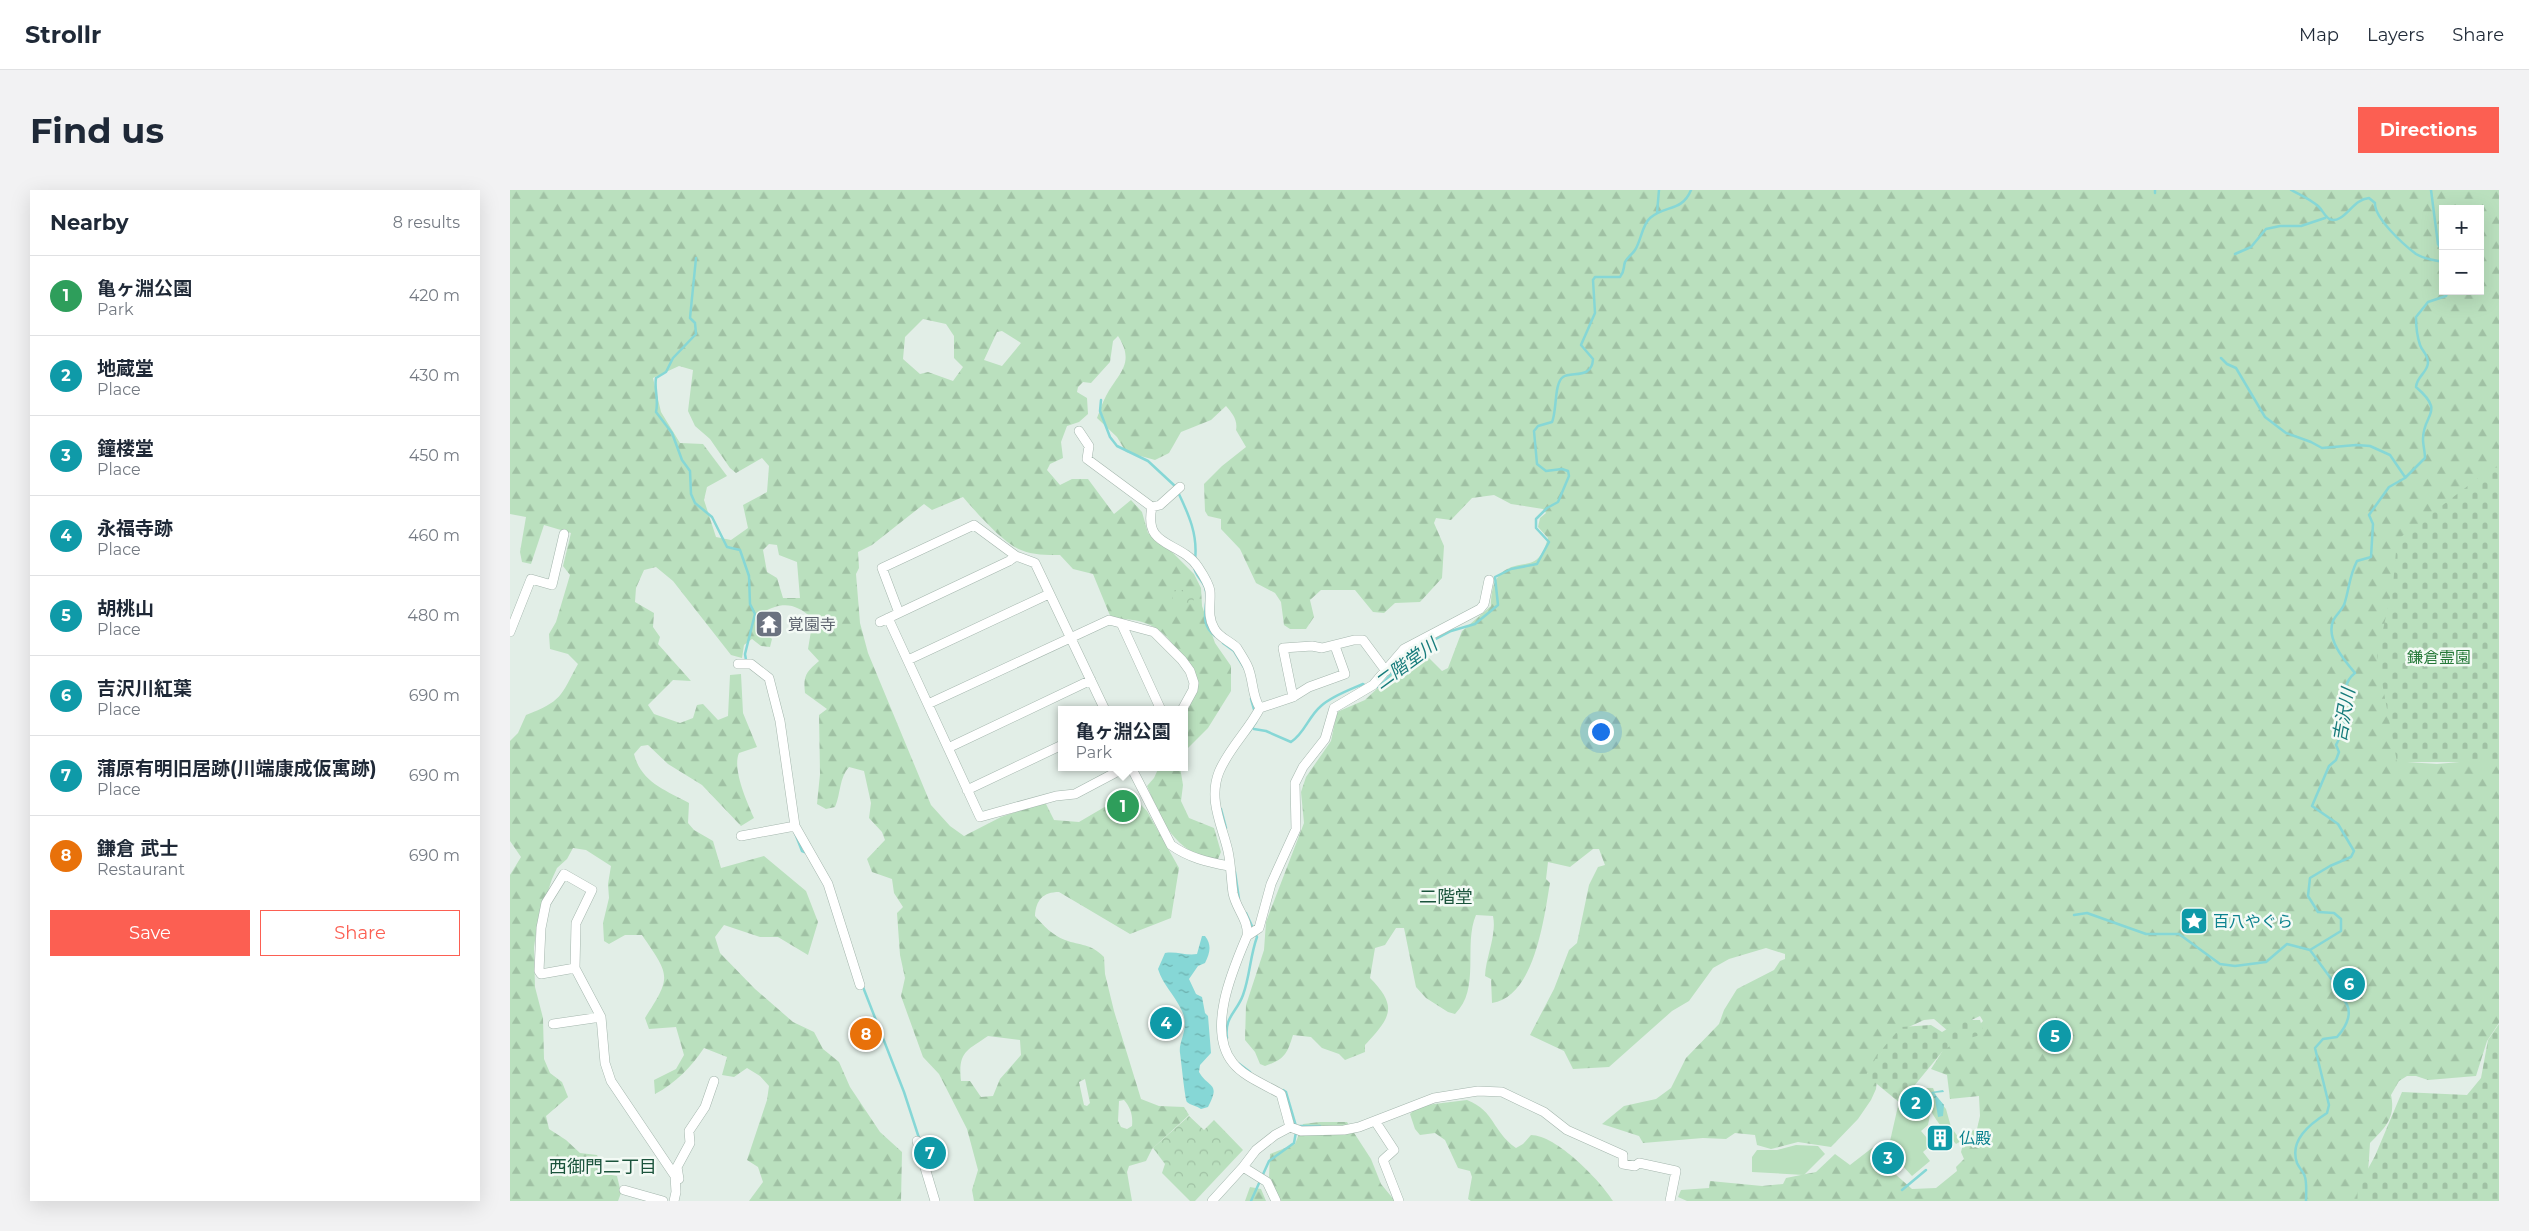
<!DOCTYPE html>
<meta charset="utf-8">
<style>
:root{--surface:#fff;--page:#f2f2f3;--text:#1f2937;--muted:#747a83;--line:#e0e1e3;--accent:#fc5f52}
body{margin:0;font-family:Montserrat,"Noto Sans JP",sans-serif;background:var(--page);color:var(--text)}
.controls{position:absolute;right:15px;top:15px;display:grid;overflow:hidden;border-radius:0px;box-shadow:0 5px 20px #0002}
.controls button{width:45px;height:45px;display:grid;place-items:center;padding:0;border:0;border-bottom:1px solid var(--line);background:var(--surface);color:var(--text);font:25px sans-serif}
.you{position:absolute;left:1090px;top:541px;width:18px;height:18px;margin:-12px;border:4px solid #fff;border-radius:50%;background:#1a73e8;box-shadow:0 0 0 8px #1a73e833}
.badge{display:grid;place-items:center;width:32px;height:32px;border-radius:50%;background:var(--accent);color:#fff;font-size:16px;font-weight:700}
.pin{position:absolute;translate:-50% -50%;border:2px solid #fff;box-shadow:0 1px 5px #0006}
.popup{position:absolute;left:548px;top:516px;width:130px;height:65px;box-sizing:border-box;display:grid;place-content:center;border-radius:0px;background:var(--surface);filter:drop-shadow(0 1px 4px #0005);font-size:16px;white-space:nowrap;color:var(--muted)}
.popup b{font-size:19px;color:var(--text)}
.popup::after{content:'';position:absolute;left:50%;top:100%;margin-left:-10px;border:10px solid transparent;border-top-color:var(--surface)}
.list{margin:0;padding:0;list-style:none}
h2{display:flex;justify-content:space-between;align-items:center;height:65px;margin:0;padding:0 20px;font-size:21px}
h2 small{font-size:16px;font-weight:400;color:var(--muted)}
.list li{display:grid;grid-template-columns:32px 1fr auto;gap:15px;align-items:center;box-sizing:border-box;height:80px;padding:0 20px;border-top:1px solid var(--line)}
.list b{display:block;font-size:19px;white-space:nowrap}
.list p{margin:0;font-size:16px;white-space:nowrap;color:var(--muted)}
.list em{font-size:16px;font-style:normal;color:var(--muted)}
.actions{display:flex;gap:10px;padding:15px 20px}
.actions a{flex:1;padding:11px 0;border:1px solid var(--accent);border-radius:0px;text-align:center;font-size:18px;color:var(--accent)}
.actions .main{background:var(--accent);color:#fff}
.map{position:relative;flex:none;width:1989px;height:1011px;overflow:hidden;border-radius:0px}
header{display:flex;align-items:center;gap:30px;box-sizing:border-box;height:70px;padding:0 25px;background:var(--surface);border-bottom:1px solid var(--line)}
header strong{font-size:24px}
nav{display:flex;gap:28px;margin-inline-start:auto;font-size:18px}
.intro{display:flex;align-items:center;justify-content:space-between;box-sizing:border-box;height:120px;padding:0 30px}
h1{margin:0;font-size:35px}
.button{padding:12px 22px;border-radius:0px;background:var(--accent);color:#fff;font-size:18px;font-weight:700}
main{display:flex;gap:30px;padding:0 30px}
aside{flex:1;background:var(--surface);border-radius:0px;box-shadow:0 5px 20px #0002}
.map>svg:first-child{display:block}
.green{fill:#bae0be}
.forest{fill:url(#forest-firs);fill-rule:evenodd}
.cemetery{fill:url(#cemetery-stones)}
.park{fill:url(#park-crowns)}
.water{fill:url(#water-ripples)}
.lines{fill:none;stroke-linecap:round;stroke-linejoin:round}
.stream{stroke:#86d7d6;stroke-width:2.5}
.minor-casing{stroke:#a4b6ad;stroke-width:10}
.minor{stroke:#fff;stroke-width:9}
.labels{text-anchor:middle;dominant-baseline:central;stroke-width:5;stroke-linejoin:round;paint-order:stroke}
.worship-label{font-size:16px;fill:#5b616d;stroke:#f3faf5;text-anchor:start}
.park-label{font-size:16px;fill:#277a3a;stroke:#f3faf5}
.culture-label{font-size:16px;fill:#0d838f;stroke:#f3faf5;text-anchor:start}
.water-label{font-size:18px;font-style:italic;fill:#167b7b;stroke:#f3faf5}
.neighbourhood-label{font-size:18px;fill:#1b543c;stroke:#f3faf5}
</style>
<header>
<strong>Strollr</strong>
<nav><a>Map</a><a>Layers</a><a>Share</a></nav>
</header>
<div class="intro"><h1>Find us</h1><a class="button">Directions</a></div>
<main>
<aside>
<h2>Nearby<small>8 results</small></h2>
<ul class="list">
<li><span class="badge" style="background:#2e9e5b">1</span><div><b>亀ヶ淵公園</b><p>Park</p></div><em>420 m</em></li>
<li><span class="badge" style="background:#0f9aa8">2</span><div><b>地蔵堂</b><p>Place</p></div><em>430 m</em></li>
<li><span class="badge" style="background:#0f9aa8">3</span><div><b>鐘楼堂</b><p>Place</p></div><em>450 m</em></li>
<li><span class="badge" style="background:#0f9aa8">4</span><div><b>永福寺跡</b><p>Place</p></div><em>460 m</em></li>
<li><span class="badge" style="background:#0f9aa8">5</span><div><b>胡桃山</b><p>Place</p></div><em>480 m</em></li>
<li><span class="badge" style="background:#0f9aa8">6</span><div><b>吉沢川紅葉</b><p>Place</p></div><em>690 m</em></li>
<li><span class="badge" style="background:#0f9aa8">7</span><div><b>蒲原有明旧居跡(川端康成仮寓跡)</b><p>Place</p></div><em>690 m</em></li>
<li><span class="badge" style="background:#e8710a">8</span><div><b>鎌倉 武士</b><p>Restaurant</p></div><em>690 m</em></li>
</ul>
<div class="actions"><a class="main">Save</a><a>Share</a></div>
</aside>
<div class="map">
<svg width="1989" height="1011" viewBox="0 0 1989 1011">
<defs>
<pattern id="forest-firs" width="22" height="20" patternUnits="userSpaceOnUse" patternTransform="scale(1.25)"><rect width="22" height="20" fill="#bae0be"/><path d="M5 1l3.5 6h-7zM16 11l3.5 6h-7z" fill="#a0c1a4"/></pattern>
<pattern id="cemetery-stones" width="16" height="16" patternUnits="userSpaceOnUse" patternTransform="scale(1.25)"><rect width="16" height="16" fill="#bae0be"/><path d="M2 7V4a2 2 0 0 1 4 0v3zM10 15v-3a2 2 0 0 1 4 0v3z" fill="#a0c1a4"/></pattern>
<pattern id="park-crowns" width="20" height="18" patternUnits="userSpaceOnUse" patternTransform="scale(1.25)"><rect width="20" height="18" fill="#bae0be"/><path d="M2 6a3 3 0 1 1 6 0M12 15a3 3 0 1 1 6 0" fill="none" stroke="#a0c1a4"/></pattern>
<pattern id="water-ripples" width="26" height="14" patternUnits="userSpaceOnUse" patternTransform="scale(1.25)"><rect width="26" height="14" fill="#86d7d6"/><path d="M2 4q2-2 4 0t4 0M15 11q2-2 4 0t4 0" fill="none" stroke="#6db0ae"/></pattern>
</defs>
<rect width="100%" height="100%" fill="#e2eee7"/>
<path class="green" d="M1416,898H1423L1427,908L1436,919L1441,937L1451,951L1446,954C1432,937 1415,921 1416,898Z
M1388,916L1411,917L1420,925L1418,935L1411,941L1422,954L1413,962L1420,971L1402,986L1378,960Z
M1286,955L1308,956L1315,964L1294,985L1242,982V967L1247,960H1267Z"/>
<path class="forest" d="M0,0H1989V292L1892,547L1897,572L1927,574L1961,571L1989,550V833L1977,851L1966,886L1918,890L1906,886H1897L1889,891L1881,905C1886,928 1875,938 1860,953L1858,983L1850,1011H1177L1168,1007L1171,1000L1199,998L1200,991L1252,996L1273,994L1276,988L1306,982L1325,964L1340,975L1362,958L1371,955L1375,958L1371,966L1384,983L1402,999L1426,998L1447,981L1446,977L1454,969L1451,962L1456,943L1467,939L1470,926L1469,906L1440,909L1437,885L1421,879L1437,854L1464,840L1473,831L1470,826L1438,841L1424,829L1414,830L1390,841L1367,889L1366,899L1361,910L1348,929L1321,957L1288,952L1261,959L1247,955L1245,945L1225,943L1216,949L1193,948L1133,953L1129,946L1092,934L1114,916L1146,909L1161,898L1176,868L1209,834L1214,820L1227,799L1264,780L1270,771L1275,769V764L1256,758L1219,769L1203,778L1179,811L1162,821L1099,877L1063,879L1054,861L1020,845L1044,799L1059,760L1067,753L1079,695L1088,677L1095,675L1089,659H1083L1060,677L1038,672L1036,689L1040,693C1034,727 1025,807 982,813L981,789L975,786C976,766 987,745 983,726L966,725C953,755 971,799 945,824L938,822L916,808L906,797L894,738H886L875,755L865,758L860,788C889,817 880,828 855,855V862L835,870L829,864L812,858L801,847L783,845C777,864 775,869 755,876L750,874L745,862L735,850L736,815L754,760L756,732L794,633L791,602L796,587L821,551L827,522L855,510L889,478L916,465L932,481L938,478L952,441L981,416C981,398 985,381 1005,376C1015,373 1023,375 1030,366C1034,362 1036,354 1038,348L1028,337L1030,328L1036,323L1033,319L1001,314L984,305L962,308L941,330L926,328L924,333L934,356L932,388L910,412L885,413L874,423L863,422L845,400H811L800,410L804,427L796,439H780L774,435L771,412L765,403L746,393L730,359L711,339V329L698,326L695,321L694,294L712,276L736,257L726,240C728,230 722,223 716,216L701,230L671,242L659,263L645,270L616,262L607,247L587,228C590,221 592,213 596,206C608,183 626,174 608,146L603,151L600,172L581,193L573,192L568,197L567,202L577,208L578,224L569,232L557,236L551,252L553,268L540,274L537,280L550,295L562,289H578L604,324L621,310L632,322L638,343L659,359L684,384L691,398L692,416L705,453L721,476V501L698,538L678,558L674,567V521L683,502C675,474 664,441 632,432C623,429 611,429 601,428L583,384L563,379L550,365C536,365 523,365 511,360C494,354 465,321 453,307L422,320L414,314L362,355L348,362L349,378L346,384L350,433L358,463L421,615L440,636L454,646L491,627L535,612L544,630L569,632L615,605L625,609L637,621L669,678L661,728L620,744L549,702C533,702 526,710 525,726C534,736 542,745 555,750C571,756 580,753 594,767L595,784L604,821L631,909L649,916L674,917L679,925L642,959L636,971L619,976L617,982L622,1011H464L462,1000L468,980L457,939L429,884L413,867L391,806L395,788L390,765L387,723L393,717L384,703L382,689L362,682L357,669L375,650L372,642L359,628L361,613L354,581L339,577C329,588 331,603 325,617L316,619L307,614L310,584L309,525L317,519L295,503C293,486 296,482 309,471L298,459L303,429C285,412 271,411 250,424L253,441L262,449L260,457L251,456L242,449L234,455L232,468L221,465L163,391L146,377L134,380L126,398L125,412L144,423L143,437L150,447L148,454L181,491L163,490L138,515L144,524L170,533L183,528L187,515L193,514L208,530L218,526L220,485L231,484L233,523L247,557L229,563C222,579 237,612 244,628L231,636L192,595L158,574L138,555L131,556L124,564C131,592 155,600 179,613L178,633L184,640L203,651L211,678L254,666L296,701L308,732L298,765L268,747H250L214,735L205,747L210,763L245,799L283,832L304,842L313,859L329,872L340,897L370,942L392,962L391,1011H239L253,992L248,977L237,970L257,910L259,896L250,886L237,878L224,887L212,885L217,867L194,858C181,877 166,893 145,904L144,890L166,879L174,865L166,837L139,839L135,828C162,786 160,786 132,745H115L99,754L94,751L93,733L99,708L98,694L101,676L76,660L63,658L57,669L47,678L42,689L28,731L24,757L25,797L33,828L34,869L40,883L52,892L58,907L36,926L39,939L56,950L70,963L87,965L96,984L107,986L111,1003L108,1011H0V685L11,667L0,651V551L8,543L16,525C52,511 50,507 68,474L58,464L40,459L39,444L46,432L60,385L53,376L61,343L34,335L21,374L12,372L10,362L16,327L0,324ZM1933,19H1970V101H1933ZM413,129L436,134L444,146V168L453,177L443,191L418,182L410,184L393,169L395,147ZM492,141L511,153L492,176L474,170L487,142ZM169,176L183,180L178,221L185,236L200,249L220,278L226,283L252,268L259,276L257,302L233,315L238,338L221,350L206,347L194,310L197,297L217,286L193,254L170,253L151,222L143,188ZM259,354L267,355L269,365L287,372L290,408H273L267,388L257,382L253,360ZM478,846L510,850L511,865L490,889L483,906L471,907L460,891H451C448,862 456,861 478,846ZM575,889L580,913L577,916L574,915L569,892ZM614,910C621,918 623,926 622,936L617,939L611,937L608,931L609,911Z
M649,577H670L673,595L671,611L679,628L704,638L711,662L707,671C663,661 653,633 637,596L644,588Z
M957,910C986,922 981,940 1006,958L1013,954L1021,945C1046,945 1090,990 1103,1011H961L958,1009L962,987L960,981L948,978L935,950L925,943L910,945L905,939L900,924L908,916Z
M810,932H837L861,969L871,994L885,1011H769L759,987L760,964L785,954L793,934Z
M740,997L751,999L756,1011H735Z"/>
<path class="cemetery" d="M1989,277V572H1887L1867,466L1883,395L1887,350L1980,279Z
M1452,830H1470L1474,844L1445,852L1432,862L1390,913L1356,885L1369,863L1391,837L1421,835L1432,842Z
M1989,834V1011H1846L1849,995L1865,966L1892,902L1957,905L1971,888L1978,850Z"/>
<path class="park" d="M664,400H683L684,414L662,412Z
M618,605L625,619L606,625L602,613Z
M679,926L694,940L704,930L733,960L685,1011H680L652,983L655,974L643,958Z"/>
<path class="water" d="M692,746H695C702,755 700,763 695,773L688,776L679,789L686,804L692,807L695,823L698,826L701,863L690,875L689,882C699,899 711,892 698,917L691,919C687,916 680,915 677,912C675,910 671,869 670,863C668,850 681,838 671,819C664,804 653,795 648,779L655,763C667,761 676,766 687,764Z
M1433,900L1434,902L1424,903L1434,915L1433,926L1428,927L1425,909L1421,902Z"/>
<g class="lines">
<path class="stream" d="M1645,0V3
M1781,0C1789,4 1802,10 1809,17C1815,23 1818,35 1830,28C1840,22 1846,9 1859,8L1865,13C1864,28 1894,55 1906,64C1914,69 1923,70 1933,72
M1921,0L1928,54L1933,62
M1147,23L1149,0
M1725,64L1741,57L1756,39L1770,36H1791L1815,28
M186,68L180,128L185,133L186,144L163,168L156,182L146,188C144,200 149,209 146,222L162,243L172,270L180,281L181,304L185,313L202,327L217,357L230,360L239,386L240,414L245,424L235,464L236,470
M1711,168L1717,174L1726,178L1755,227L1776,243L1801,252L1812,258L1846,255L1860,256L1880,265L1895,287
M591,210L590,221L600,247L607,256L638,271L666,297
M668,302C679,325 688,345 685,370
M684,376C684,384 692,390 695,397C701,414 686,431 705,446
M713,453L724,461L735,479
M867,497L874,492L891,473L906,466L922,451L941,441L965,434L988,415L985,387L1001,379L1027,374L1039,352L1026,338V329L1037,318L1048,312L1059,286L1058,281L1052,279L1036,281L1027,274L1024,241L1028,236L1042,232C1047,221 1044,193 1053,187C1061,181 1082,190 1083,169L1071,155L1085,123L1083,90L1085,87H1110C1115,81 1113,78 1115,72C1117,67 1122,65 1125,60C1131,51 1132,35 1140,28C1155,15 1172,22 1181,0
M741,509L745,523
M744,539L756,541L781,552C795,543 798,527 811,516C822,506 839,500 853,494L856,496
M739,542L746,532
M711,619L716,638
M285,643L292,661L297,663
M725,682L729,709
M1564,725L1577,723L1636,744H1669L1710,774L1725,776L1756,772L1777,754L1800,760
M1800,760L1831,741V729L1824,723L1808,722L1798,706L1800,688L1820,676L1841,667L1844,661L1828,634L1802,616L1819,576L1826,570L1829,562L1826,555C1829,549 1833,542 1834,536C1838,518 1828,496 1845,483C1834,470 1816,449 1823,431C1826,424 1833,420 1835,412C1840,395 1839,387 1847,371L1861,367L1863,334L1859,325L1879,297L1895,288L1915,268C1915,262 1913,255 1913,249C1913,223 1936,223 1906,197C1907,186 1917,183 1918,173C1918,164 1912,161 1910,155C1907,146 1906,136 1906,127L1918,112L1936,106L1938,101
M353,797L394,902L409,948
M717,848C714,827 727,822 733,805C740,786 740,766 747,747L736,723
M728,873L740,882
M773,900L776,902L786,936
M788,936H810
M1392,1000L1416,980
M741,1011L759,971L784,953L786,942
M1796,1011C1796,1004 1797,994 1795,987C1794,982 1789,978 1787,973C1779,950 1800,934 1817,923L1819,915L1805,858L1813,849L1827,847C1837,836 1845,820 1832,808C1829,805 1826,803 1823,800L1822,790L1800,760"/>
<g class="minor-casing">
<path id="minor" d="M569,241L579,256L577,269L642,317
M670,297L650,315L642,317C633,359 670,350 688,377C692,383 699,394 700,401C701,414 697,426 704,438C708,447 720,451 727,458C730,463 734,469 737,475C744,489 741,505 750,518
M389,423L372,378L464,335L506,366L525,373L595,520
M378,428L470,627L546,606L565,604L616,577
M370,432L499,371L506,366
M612,435L651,520
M0,442L21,389L42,395L54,344
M398,470L539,404
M228,474H241L259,488L270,531L285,636L318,694L350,795
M783,507L799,497L835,484L825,456
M418,514L599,430L644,442L672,470L680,481L684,493L683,500L672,520
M438,558L581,490
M621,577L661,655C679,668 698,672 719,676
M457,600L552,555
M231,646L285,636
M737,746L749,738L761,694L786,639L785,593L793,577L815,549L824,518L863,495L894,459L970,419L974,414L979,390
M65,778L31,784L29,781L31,738L36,713L54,684L82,700L66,733L65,778L91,827L95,873L101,891L165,986L166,1002L164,1011
M43,834L91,827
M865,931L884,960L873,970L889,1011
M780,937L771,904C756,895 734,887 723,873C696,840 723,779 737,746C739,730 726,719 723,703C721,689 721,675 718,661C712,635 698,610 709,582C719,558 738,541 750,518L783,507L773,458L802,456L812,458L844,450H853L876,481
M780,937L791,941L834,940L849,937L924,908L968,901L992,902L1034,922L1057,940L1113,965V974L1125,976L1129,973L1166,981L1160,1011
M407,951L425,1011
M733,977L757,992L766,1011
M169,989L167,977L180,953L179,941L195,917L204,891
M114,1000L153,1011
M702,1011L733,977L746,960L765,945L780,937"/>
</g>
<use href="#minor" class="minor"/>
</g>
<defs>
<g id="temple-square" transform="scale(1.4375)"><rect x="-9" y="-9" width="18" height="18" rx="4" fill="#6b7280" stroke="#f3faf5"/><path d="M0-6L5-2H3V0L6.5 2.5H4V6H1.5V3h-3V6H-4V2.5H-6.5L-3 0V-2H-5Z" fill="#fff"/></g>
<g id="sight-square" transform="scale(1.4375)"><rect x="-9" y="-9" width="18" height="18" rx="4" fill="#0f9aa8" stroke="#f3faf5"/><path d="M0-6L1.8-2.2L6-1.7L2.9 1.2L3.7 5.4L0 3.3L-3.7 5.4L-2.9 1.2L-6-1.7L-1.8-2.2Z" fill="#fff"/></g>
<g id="building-square" transform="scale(1.4375)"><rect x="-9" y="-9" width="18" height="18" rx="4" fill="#0f9aa8" stroke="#f3faf5"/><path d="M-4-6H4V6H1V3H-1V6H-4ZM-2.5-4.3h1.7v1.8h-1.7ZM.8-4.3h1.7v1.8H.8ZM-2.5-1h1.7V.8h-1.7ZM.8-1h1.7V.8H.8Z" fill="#fff"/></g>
</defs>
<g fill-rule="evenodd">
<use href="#temple-square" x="259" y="434"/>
<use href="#sight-square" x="1684" y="731"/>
<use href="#building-square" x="1430" y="948"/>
</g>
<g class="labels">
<g class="worship-label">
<text x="278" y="434">覚園寺</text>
</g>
<g class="park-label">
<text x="1929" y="467">鎌倉霊園</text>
</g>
<g class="culture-label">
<text x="1703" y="731">百八やぐら</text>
<text x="1449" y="948">仏殿</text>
</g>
<g class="water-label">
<text transform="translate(896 474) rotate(-36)">二階堂川</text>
<text transform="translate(1834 525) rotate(-80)">吉沢川</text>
</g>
<g class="neighbourhood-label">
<text x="936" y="707">二階堂</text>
<text x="93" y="977">西御門二丁目</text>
</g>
</g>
</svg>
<div class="controls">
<button>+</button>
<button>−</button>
</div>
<div class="you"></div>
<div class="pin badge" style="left:613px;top:616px;background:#2e9e5b">1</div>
<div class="popup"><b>亀ヶ淵公園</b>Park</div>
<div class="pin badge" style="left:1406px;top:913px;background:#0f9aa8">2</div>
<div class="pin badge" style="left:1378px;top:968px;background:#0f9aa8">3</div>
<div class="pin badge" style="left:656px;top:833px;background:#0f9aa8">4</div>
<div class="pin badge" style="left:1545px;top:846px;background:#0f9aa8">5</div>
<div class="pin badge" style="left:1839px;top:794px;background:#0f9aa8">6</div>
<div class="pin badge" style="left:420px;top:963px;background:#0f9aa8">7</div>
<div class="pin badge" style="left:356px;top:844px;background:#e8710a">8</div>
</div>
</main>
